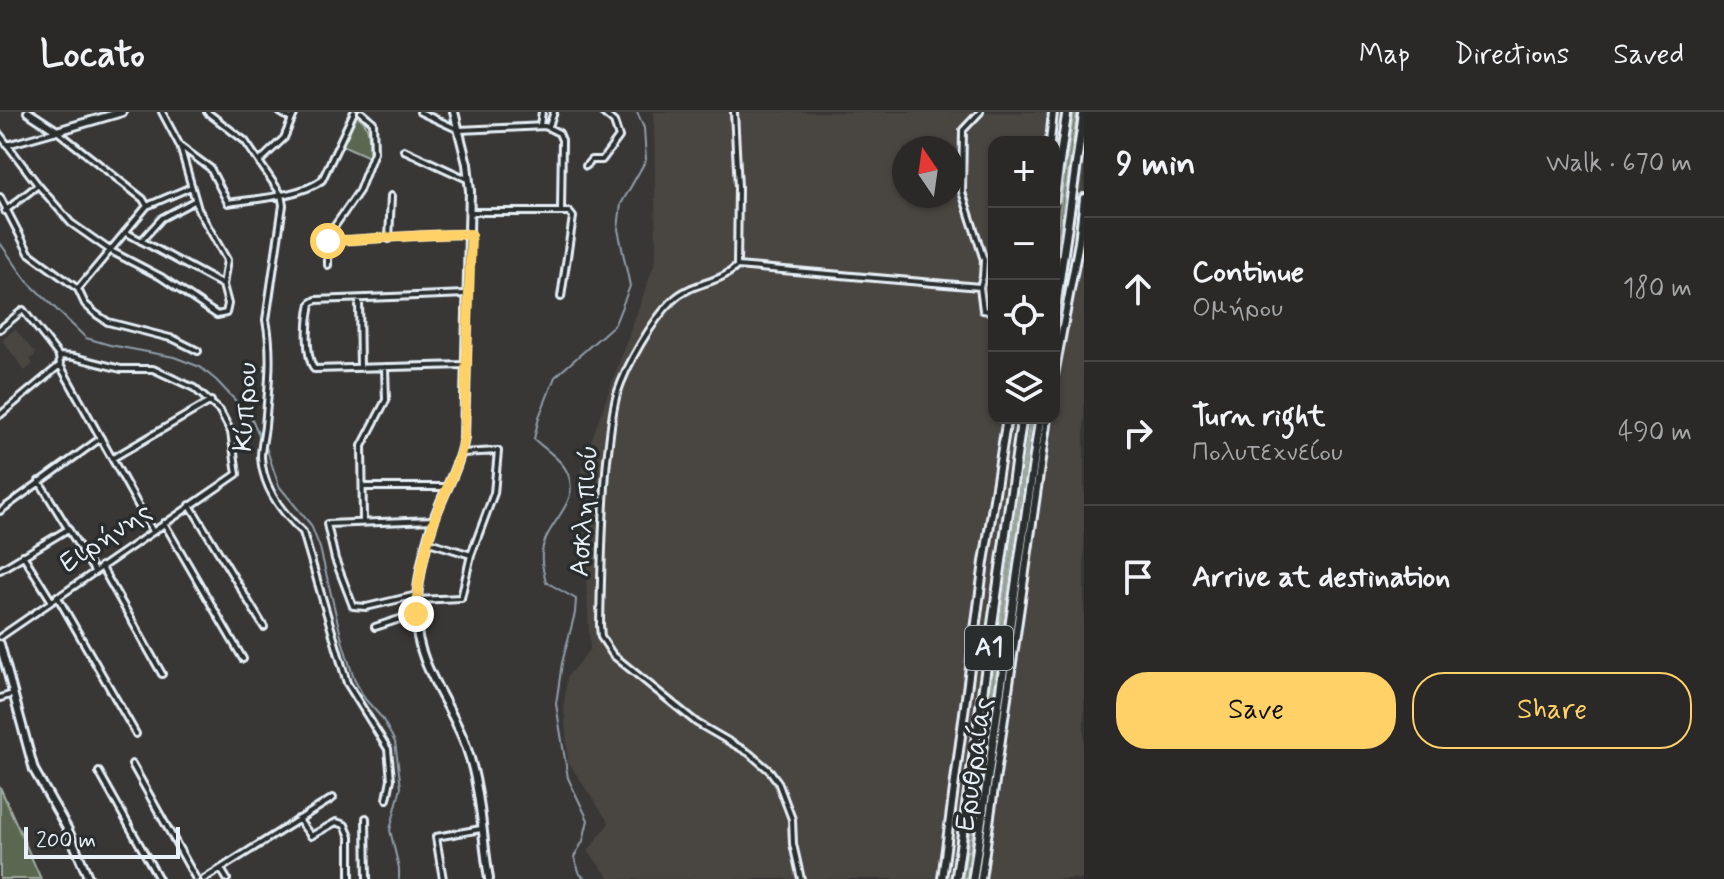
<!DOCTYPE html>
<meta charset="utf-8">
<style>
:root{--surface:#2a2928;--page:#363534;--text:#f1f3f6;--muted:#a5a6a8;--line:#464545;--accent:#ffd166}
body{margin:0;font-family:Mynerve,sans-serif;background:var(--page);color:var(--text)}
.controls{position:absolute;right:24px;top:24px;display:grid;overflow:hidden;border-radius:16px;box-shadow:0 2px 6px #0004}
.controls button{width:72px;height:72px;display:grid;place-items:center;padding:0;border:0;border-bottom:2px solid var(--line);background:var(--surface);color:var(--text);font:40px sans-serif}
.compass{position:absolute;left:892px;top:24px;width:72px;height:72px;border-radius:50%;background:var(--surface);box-shadow:0 2px 6px #0004;rotate:347deg}
.scale{position:absolute;left:24px;bottom:20px;width:156px;box-sizing:border-box;padding-left:8px;border:4px solid #e8f1f8;border-top:0;font-size:22px;line-height:28px;white-space:nowrap;color:#e8f1f8;-webkit-text-stroke:6px #2a2d2e;paint-order:stroke}
.stop{position:absolute;width:24px;height:24px;margin:-18px;border:6px solid #ffd166;border-radius:50%;background:#fff}
.stop.end{background:#ffd166;border-color:#fff;box-shadow:0 2px 8px #0008}
.list{margin:0;padding:0;list-style:none}
h2{display:flex;justify-content:space-between;align-items:center;height:104px;margin:0;padding:0 32px;font-size:34px}
h2 small{font-size:26px;font-weight:400;color:var(--muted)}
.list li{display:grid;grid-template-columns:52px 1fr auto;gap:24px;align-items:center;box-sizing:border-box;height:144px;padding:0 32px;border-top:2px solid var(--line)}
.list b{display:block;font-size:30px;white-space:nowrap}
.list p{margin:0;font-size:26px;white-space:nowrap;color:var(--muted)}
.list em{font-size:26px;font-style:normal;color:var(--muted)}
.actions{display:flex;gap:16px;padding:24px 32px}
.actions a{flex:1;padding:18px 0;border:2px solid var(--accent);border-radius:32px;text-align:center;font-size:28px;color:var(--accent)}
.actions .main{background:var(--accent);color:#111}
.icon{flex:none;width:44px;height:44px;fill:none;stroke:currentColor;stroke-width:2;stroke-linecap:round;stroke-linejoin:round}
.map{position:relative;flex:none;width:1084px;height:767px;overflow:hidden}
header{display:flex;align-items:center;gap:48px;box-sizing:border-box;height:112px;padding:0 40px;background:var(--surface);border-bottom:2px solid var(--line)}
header strong{font-size:38px}
nav{display:flex;gap:44px;margin-inline-start:auto;font-size:28px}
main{display:flex}
aside{flex:1;background:var(--surface)}
.map>svg:first-child{display:block}
.built{fill:#494440;fill-rule:evenodd}
.green{fill:#5a6851;stroke:#a1aca4;stroke-width:2}
.lines{fill:none;stroke-linecap:round;stroke-linejoin:round}
.stream{stroke:#929ea9;stroke-width:2}
.street-casing{stroke:#e8f1f8;stroke-width:10}
.secondary-casing{stroke:#e8f1f8;stroke-width:12}
.highway-casing{stroke:#e8f1f8;stroke-width:13}
.street{stroke:#2a2d2e;stroke-width:4}
.secondary{stroke:#2a2d2e;stroke-width:6}
.highway{stroke:#2a2d2e;stroke-width:7}
.route{stroke:#ffd166;stroke-width:10}
.labels{text-anchor:middle;dominant-baseline:central;stroke-width:7;stroke-linejoin:round;paint-order:stroke}
.shield{fill:#2a2d2e;stroke:#afb6bb;stroke-width:2}
.shield-label{font-size:26px;font-weight:bold;fill:#e8f1f8}
.street-label{font-size:28px;fill:#e8f1f8;stroke:#2a2d2e}
</style>
<header>
<strong>Locato</strong>
<nav><a>Map</a><a>Directions</a><a>Saved</a></nav>
</header>
<main>
<div class="map">
<svg width="1084" height="767" viewBox="0 0 1084 767">
<rect width="100%" height="100%" fill="#383736"/>
<filter id="ink" filterUnits="userSpaceOnUse"><feTurbulence type="fractalNoise" baseFrequency=".0125" numOctaves="2"/><feDisplacementMap in="SourceGraphic" scale="16" xChannelSelector="R" yChannelSelector="G"/><feConvolveMatrix kernelMatrix="1 2 1 2 8 2 1 2 1" color-interpolation-filters="sRGB"/></filter>
<g filter="url(#ink)">
<path class="built" d="M654,0H1084V767H610L588,739L609,711L568,650L564,592L567,565L590,537L580,360L656,147ZM994,30H1054V306H994ZM904,36H952V84H904Z
M15,217L36,242L30,248L33,252L25,259L2,228Z"/>
<path class="green" d="M1074,0H1077L1054,156V137Z
M355,3C372,11 369,27 369,45L340,32Z
M1030,306H1032L966,767H963Z
M0,675L41,767H0Z"/>
<g class="lines">
<path class="stream" d="M0,131L27,169L86,226L110,233L174,245L200,255L216,268L251,305L261,327
M266,335L279,374L311,413L320,436L342,528L354,567L365,587L382,606L395,630L401,675L390,718L399,756V767
M586,767L580,762L574,745L583,729L588,708L568,666L556,592L562,551L575,501L576,487L546,470C542,455 539,441 546,426C557,402 581,386 566,358C560,346 543,336 534,327L539,305L555,265L615,212L630,174L618,117L621,92L646,48L644,16L637,0"/>
<g class="street-casing">
<path id="street" d="M162,0L180,34L198,97L227,148L223,173
M207,0L245,29L281,82L283,93L266,208C273,242 268,279 265,314C264,324 261,335 261,345C263,376 282,401 303,420L347,571L388,637L391,667L387,687
M280,0L291,7
M420,0L459,18L545,14L559,21L562,28L561,98
M734,0L738,75L737,154C720,172 691,170 673,188C651,210 627,252 617,282C611,303 610,326 607,348C602,403 601,458 600,513L601,525L613,543L697,611L749,641L770,659L778,670L792,707L793,732L801,767
M980,0L963,18L962,80L984,148L983,165L980,175L983,198L994,200
M540,13L542,0
M549,14L554,0
M0,23L38,73L71,111L111,139L161,165L217,203L226,201L228,192L223,173L125,120
M7,33L57,19L143,87L147,94
M180,34L210,56L228,91C254,87 302,84 322,68L354,0
M404,38L467,67
M260,49L284,26L295,0
M586,54L591,48H602L619,25L614,10L602,0
M0,85L29,141L78,177L85,192L96,202L108,210L174,227L198,239
M5,99L38,73
M471,100H569L573,105L561,185
M389,127L391,84
M141,129L162,106L194,89
M328,129C375,127 422,122 469,122
M328,153V129L332,118L359,79L374,40L373,10L361,0
M737,154L980,175
M78,177L147,94L191,75
M359,187L360,256
M0,217L23,198L59,244L60,253L153,420
M465,253L314,257C305,242 307,210 311,191L316,188L467,182
M0,303L60,253
M113,346L211,289
M39,369L94,459
M363,375H448
M190,393L264,515
M0,399L101,326
M363,410L362,334L386,288L385,255
M164,411L243,547
M429,430L471,443
M23,443L51,488
M101,454L162,562
M0,458L68,417
M417,483L366,495L353,494L335,447L327,412L434,408
M57,484L136,622
M417,488L461,486L471,443L494,381L498,339L462,341
M375,515L415,502
M0,525L237,362L231,320L220,299L194,276L153,257H121L74,245L59,244
M0,586L13,582
M132,652L196,767
M99,660L159,767
M366,706L367,767
M298,707L311,724L336,710L345,713L350,725V767
M221,757L227,767
M204,767L333,686
M443,767L436,725L481,717"/>
</g>
<g class="secondary-casing">
<path id="secondary" d="M28,0L57,19L122,0
M454,0L467,52L470,79L464,326C459,355 444,380 434,407C424,437 417,472 416,503C415,551 450,590 466,634C481,675 482,724 489,767
M1050,30L1053,0
M1054,263L1079,130L1084,86
M0,532L34,658L68,718L89,767
M942,767L984,450L1007,306
M981,767L1047,306"/>
</g>
<g class="highway-casing">
<path id="highway" d="M1054,87L1067,0
M1054,206L1084,0
M956,767L1022,306
M973,767L1040,306"/>
</g>
<use href="#street" class="street"/>
<use href="#secondary" class="secondary"/>
<use href="#highway" class="highway"/>
</g>
</g>
<g class="lines" filter="url(#ink)">
<path class="route" d="M328,129C376,127 423,122 471,122L464,326C459,356 443,381 434,409C424,439 417,471 416,502"/>
</g>
<g class="labels">
<rect class="shield" x="965" y="514" width="48" height="44" rx="6"/>
<g class="shield-label">
<text x="989" y="536">Α1</text>
</g>
<g class="street-label">
<text transform="translate(246 295) rotate(-87)">Κύπρου</text>
<text transform="translate(585 399) rotate(-86)">Ασκληπιού</text>
<text transform="translate(106 426) rotate(-34)">Ειρήνης</text>
<text transform="translate(975 652) rotate(-82)">Ερυθραίας</text>
</g>
</g>
</svg>
<div class="controls">
<button>+</button>
<button>−</button>
<button><svg class="icon" aria-label="locate" viewBox="0 0 24 24"><circle cx="12" cy="12" r="6"/><path d="M12 2v4M12 18v4M2 12h4M18 12h4"/></svg></button>
<button><svg class="icon" aria-label="layers" viewBox="0 0 24 24"><path d="M12 4l9 5-9 5-9-5zM3 14l9 5 9-5"/></svg></button>
</div>
<svg class="compass" viewBox="-18 -18 36 36"><path d="M0-13l5 13h-10z" fill="#e53935"/><path d="M0 13l5-13h-10z" fill="#a5a6a8"/></svg>
<div class="scale">200 m</div>
<div class="stop" style="left:328px;top:129px"></div>
<div class="stop end" style="left:416px;top:502px"></div>
</div>
<aside>
<h2>9 min<small>Walk · 670 m</small></h2>
<ul class="list">
<li><svg class="icon" aria-label="ahead" viewBox="0 0 24 24"><path d="M12 20V5M6 11l6-6 6 6"/></svg><div><b>Continue</b><p>Ομήρου</p></div><em>180 m</em></li>
<li><svg class="icon" aria-label="right" viewBox="0 0 24 24"><path d="M7 20v-9h11M14 6l5 5-5 5"/></svg><div><b>Turn right</b><p>Πολυτεχνείου</p></div><em>490 m</em></li>
<li><svg class="icon" aria-label="arrive" viewBox="0 0 24 24"><path d="M6 21V4h12l-3 4 3 4H6"/></svg><div><b>Arrive at destination</b></div></li>
</ul>
<div class="actions"><a class="main">Save</a><a>Share</a></div>
</aside>
</main>
